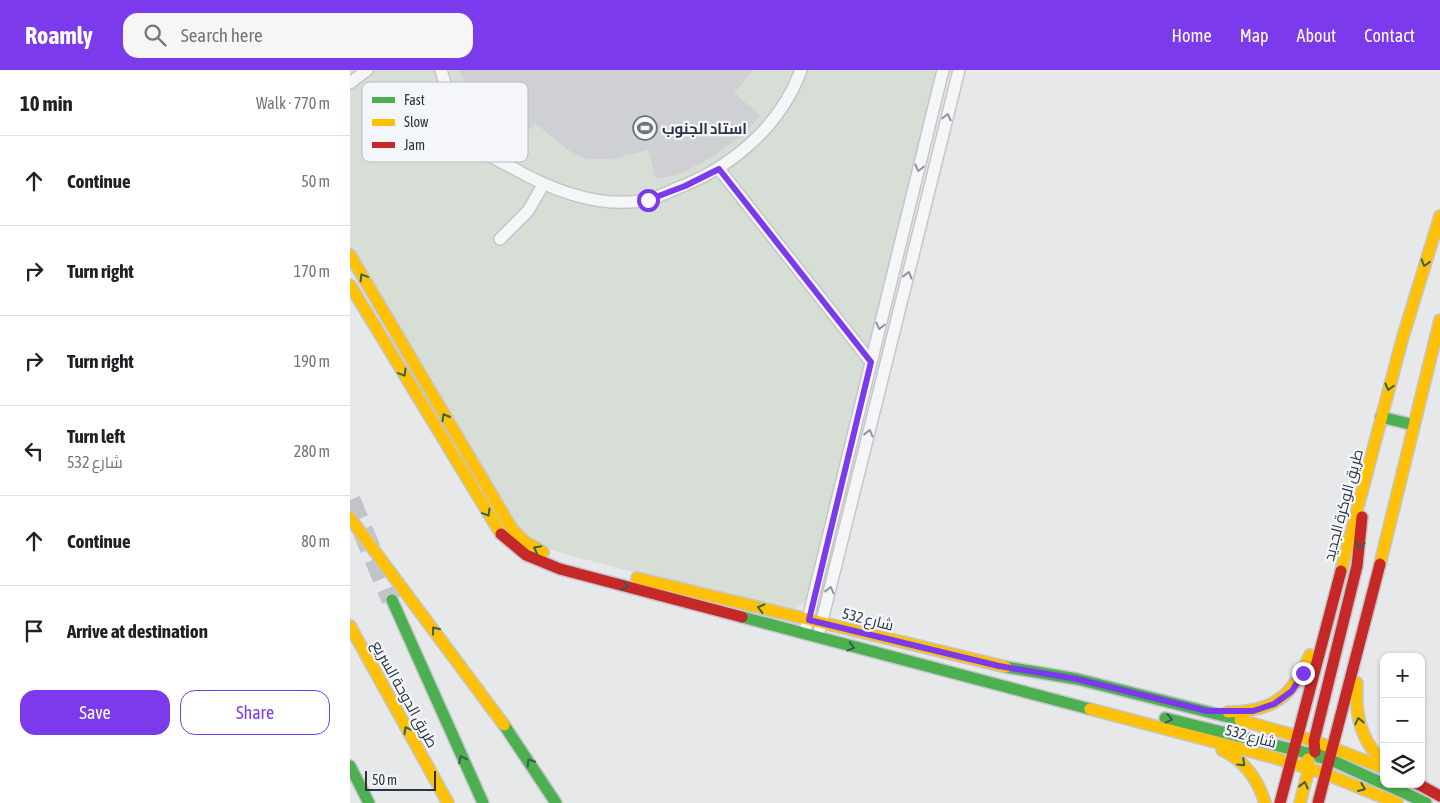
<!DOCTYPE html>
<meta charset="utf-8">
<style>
:root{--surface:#fff;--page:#f6f6f6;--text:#202124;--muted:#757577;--line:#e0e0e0;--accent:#7c3aed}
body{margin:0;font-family:"Asap Condensed",Cairo,sans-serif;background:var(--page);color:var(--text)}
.controls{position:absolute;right:15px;bottom:15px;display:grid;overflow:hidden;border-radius:10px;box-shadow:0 1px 4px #0004}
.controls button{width:45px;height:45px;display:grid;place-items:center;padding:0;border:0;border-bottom:1px solid var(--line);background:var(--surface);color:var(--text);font:25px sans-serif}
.scale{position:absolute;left:15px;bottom:12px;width:71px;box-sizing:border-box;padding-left:5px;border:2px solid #2b3445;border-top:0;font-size:14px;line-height:18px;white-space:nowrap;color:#2b3445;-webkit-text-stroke:4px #f4f6f9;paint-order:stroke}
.stop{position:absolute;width:15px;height:15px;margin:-11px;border:4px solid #7c3aed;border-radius:50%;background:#fff}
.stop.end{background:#7c3aed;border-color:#fff;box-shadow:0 1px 5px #0008}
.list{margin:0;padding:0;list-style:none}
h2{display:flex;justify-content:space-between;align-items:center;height:65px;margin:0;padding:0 20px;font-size:21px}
h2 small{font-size:16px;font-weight:400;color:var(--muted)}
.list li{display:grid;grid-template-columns:32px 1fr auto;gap:15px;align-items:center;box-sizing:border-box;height:90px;padding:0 20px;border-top:1px solid var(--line)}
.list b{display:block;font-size:19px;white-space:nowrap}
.list p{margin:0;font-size:16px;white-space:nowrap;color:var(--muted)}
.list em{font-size:16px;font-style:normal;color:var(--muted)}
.actions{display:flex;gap:10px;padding:15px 20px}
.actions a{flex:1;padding:11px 0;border:1px solid var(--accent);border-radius:15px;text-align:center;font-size:18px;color:var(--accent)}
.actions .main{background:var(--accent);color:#fff}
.icon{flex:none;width:28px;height:28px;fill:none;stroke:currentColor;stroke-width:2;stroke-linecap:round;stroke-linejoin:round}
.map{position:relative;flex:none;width:1090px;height:733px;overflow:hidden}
header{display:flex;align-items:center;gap:30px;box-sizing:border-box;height:70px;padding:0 25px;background:var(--accent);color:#fff}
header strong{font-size:24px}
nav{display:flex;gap:28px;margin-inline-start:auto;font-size:18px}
.search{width:350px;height:45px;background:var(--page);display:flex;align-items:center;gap:12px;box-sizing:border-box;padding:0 18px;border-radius:15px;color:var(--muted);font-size:19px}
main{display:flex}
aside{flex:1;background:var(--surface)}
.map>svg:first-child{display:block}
.green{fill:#d6ded6}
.building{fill:#ced0d3}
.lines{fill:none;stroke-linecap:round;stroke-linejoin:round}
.highway-tunnel{stroke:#c1c4c9;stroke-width:21;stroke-dasharray:21 11;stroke-linecap:butt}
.street-casing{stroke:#c4c6c8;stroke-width:14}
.fast-casing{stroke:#c4c6c8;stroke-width:14}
.slow-casing{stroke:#c4c6c8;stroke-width:14}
.jam-casing{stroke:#c4c6c8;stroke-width:14}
.street{stroke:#f5f6f7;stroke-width:11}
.fast{stroke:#4caf50;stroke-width:11}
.slow{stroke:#ffc107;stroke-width:11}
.jam{stroke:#c62828;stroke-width:11}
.oneway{stroke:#90959e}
.oneway2{stroke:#375f49}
.route{stroke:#7c3aed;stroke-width:6}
.labels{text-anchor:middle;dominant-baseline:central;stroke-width:4.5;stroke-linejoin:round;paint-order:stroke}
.poi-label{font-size:15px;font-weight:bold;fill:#2b3445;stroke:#f4f6f9;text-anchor:start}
.street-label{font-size:15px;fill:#2b3445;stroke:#f4f6f9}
.key{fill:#f4f6f9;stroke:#b8bcc3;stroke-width:1}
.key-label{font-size:14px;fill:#2b3445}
</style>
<header>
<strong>Roamly</strong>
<div class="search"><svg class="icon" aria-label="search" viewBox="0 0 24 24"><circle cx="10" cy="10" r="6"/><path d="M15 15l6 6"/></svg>Search here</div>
<nav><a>Home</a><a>Map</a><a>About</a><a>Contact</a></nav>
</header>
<main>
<aside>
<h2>10 min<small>Walk · 770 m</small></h2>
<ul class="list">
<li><svg class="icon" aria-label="ahead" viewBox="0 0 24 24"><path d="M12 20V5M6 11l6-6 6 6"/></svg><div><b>Continue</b></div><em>50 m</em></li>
<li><svg class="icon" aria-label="right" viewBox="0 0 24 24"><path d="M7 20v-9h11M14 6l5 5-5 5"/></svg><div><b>Turn right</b></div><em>170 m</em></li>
<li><svg class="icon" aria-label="right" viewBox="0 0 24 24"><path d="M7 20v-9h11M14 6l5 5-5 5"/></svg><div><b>Turn right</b></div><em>190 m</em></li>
<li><svg class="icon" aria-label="left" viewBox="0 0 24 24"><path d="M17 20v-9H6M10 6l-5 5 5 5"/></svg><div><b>Turn left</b><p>شارع 532</p></div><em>280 m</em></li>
<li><svg class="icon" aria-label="ahead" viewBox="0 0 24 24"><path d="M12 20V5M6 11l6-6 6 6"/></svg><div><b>Continue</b></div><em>80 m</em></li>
<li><svg class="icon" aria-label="arrive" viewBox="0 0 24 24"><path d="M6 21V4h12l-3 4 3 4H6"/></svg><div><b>Arrive at destination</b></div></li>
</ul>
<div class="actions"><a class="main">Save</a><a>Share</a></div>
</aside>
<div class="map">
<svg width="1090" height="733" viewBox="0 0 1090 733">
<rect width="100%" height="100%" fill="#e6e8ea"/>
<path class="green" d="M0,0H590L458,528L447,538L435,542L215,484L198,478L164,455L0,176Z"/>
<path class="building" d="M109,0H403L384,23L410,45L395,63L367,84L342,98L323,106L306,108L298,80L261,89H236L218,80L185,53L166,75L136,46L117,17Z"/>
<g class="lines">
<path class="highway-tunnel" d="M0,430L42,530"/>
<g class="street-casing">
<path id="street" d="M91,0C99,30 117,63 140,85C146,90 156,94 163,98C203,121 250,139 297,130C306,128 316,123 325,119C381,98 430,57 451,0
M0,13L17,0
M369,99L521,292
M150,169L178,141L193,115
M456,557L593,0
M470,559L609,0"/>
</g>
<g class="fast-casing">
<path id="fast" d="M1031,347L1064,355
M42,530L133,733
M392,547L740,639
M656,597L727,609L890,650
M815,648L957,683L982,678
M154,655L206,733
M969,687L979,689L1034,714
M0,696L19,733
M1035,714L1076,733"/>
</g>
<g class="slow-casing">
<path id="slow" d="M0,185L162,459L174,471L193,482
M0,215L151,464
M0,448L154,655
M1030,494L1090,250
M991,501L1052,270L1090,146
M287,508L656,597
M0,556L98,733
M1007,613C1005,644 1010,671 1034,692
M740,639L922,687L976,704L1047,733
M878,642C923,642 943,626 960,585
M890,650L964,671L1034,698
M872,680C895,691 908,709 915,733
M950,733L959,698L958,689"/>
</g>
<g class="jam-casing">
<path id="jam" d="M151,464L176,485L210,499L392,547
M965,682L964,671L1007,496L1012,447
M1068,714L1090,726
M930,733L991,501
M968,733L1030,494"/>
</g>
<use href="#street" class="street"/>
<use href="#fast" class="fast"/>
<use href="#slow" class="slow"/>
<use href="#jam" class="jam"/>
</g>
<defs><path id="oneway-chevron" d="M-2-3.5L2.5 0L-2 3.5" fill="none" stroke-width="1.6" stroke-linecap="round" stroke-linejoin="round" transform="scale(1.25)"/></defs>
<g class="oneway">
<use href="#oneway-chevron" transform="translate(597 47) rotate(-76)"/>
<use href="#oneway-chevron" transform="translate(569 98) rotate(104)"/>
<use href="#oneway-chevron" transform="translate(558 205) rotate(-76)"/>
<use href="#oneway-chevron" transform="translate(530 256) rotate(104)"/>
<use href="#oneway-chevron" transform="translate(519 363) rotate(-76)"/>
<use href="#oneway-chevron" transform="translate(480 520) rotate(-76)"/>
</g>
<g class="oneway2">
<use href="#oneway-chevron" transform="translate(1075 193) rotate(107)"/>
<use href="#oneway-chevron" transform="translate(13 207) rotate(-121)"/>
<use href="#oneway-chevron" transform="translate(53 303) rotate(59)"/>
<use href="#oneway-chevron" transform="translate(1039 317) rotate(105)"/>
<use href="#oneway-chevron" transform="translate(95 347) rotate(-120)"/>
<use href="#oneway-chevron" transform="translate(137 443) rotate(59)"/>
<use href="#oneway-chevron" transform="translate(1010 475) rotate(98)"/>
<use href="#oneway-chevron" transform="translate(187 479) rotate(-152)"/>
<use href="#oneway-chevron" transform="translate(275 516) rotate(15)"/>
<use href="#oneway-chevron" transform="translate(411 538) rotate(-166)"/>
<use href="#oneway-chevron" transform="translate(85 560) rotate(-128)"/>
<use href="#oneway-chevron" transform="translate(501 577) rotate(15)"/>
<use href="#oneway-chevron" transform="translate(819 649) rotate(13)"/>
<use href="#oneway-chevron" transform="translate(1009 651) rotate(-103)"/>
<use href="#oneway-chevron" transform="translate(57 660) rotate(-119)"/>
<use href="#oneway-chevron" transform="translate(112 689) rotate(-115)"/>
<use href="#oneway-chevron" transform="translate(180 692) rotate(-123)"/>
<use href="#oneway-chevron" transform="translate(892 693) rotate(44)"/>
<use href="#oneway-chevron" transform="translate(954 715) rotate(-76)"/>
<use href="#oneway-chevron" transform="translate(1012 718) rotate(23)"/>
</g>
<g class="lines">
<path class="route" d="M298,130L335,116L369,99L521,292L459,550L649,596L727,609L857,641H903L924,634L942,621L953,603"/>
</g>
<defs>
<g id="stadium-ring" transform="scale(1.25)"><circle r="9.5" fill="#f4f6f9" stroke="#6c737f" stroke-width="1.5"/><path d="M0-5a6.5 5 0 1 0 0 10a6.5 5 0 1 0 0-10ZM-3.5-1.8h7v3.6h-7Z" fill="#6c737f"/></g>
</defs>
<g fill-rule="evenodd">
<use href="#stadium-ring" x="295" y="58"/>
</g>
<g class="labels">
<g class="poi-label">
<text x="312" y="58">استاد الجنوب</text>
</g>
<g class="street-label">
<text transform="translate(993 435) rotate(-75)">طريق الوكرة الجديد</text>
<text transform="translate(518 549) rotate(14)">شارع 532</text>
<text transform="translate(55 624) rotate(61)">طريق الدوحة السريع</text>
<text transform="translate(901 666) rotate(15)">شارع 532</text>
</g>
</g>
<rect x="12" y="12" width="166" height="80" rx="8" class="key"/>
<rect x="22" y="27" width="23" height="6" fill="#4caf50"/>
<rect x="22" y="49" width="23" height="7" fill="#ffc107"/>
<rect x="22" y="72" width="23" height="6" fill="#c62828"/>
<g class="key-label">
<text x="54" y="35">Fast</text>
<text x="54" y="57">Slow</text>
<text x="54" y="80">Jam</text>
</g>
</svg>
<div class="controls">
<button>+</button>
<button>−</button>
<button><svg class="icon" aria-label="layers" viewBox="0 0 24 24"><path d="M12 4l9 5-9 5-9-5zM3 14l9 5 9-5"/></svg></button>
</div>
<div class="scale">50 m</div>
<div class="stop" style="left:298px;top:130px"></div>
<div class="stop end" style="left:953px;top:603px"></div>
</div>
</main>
